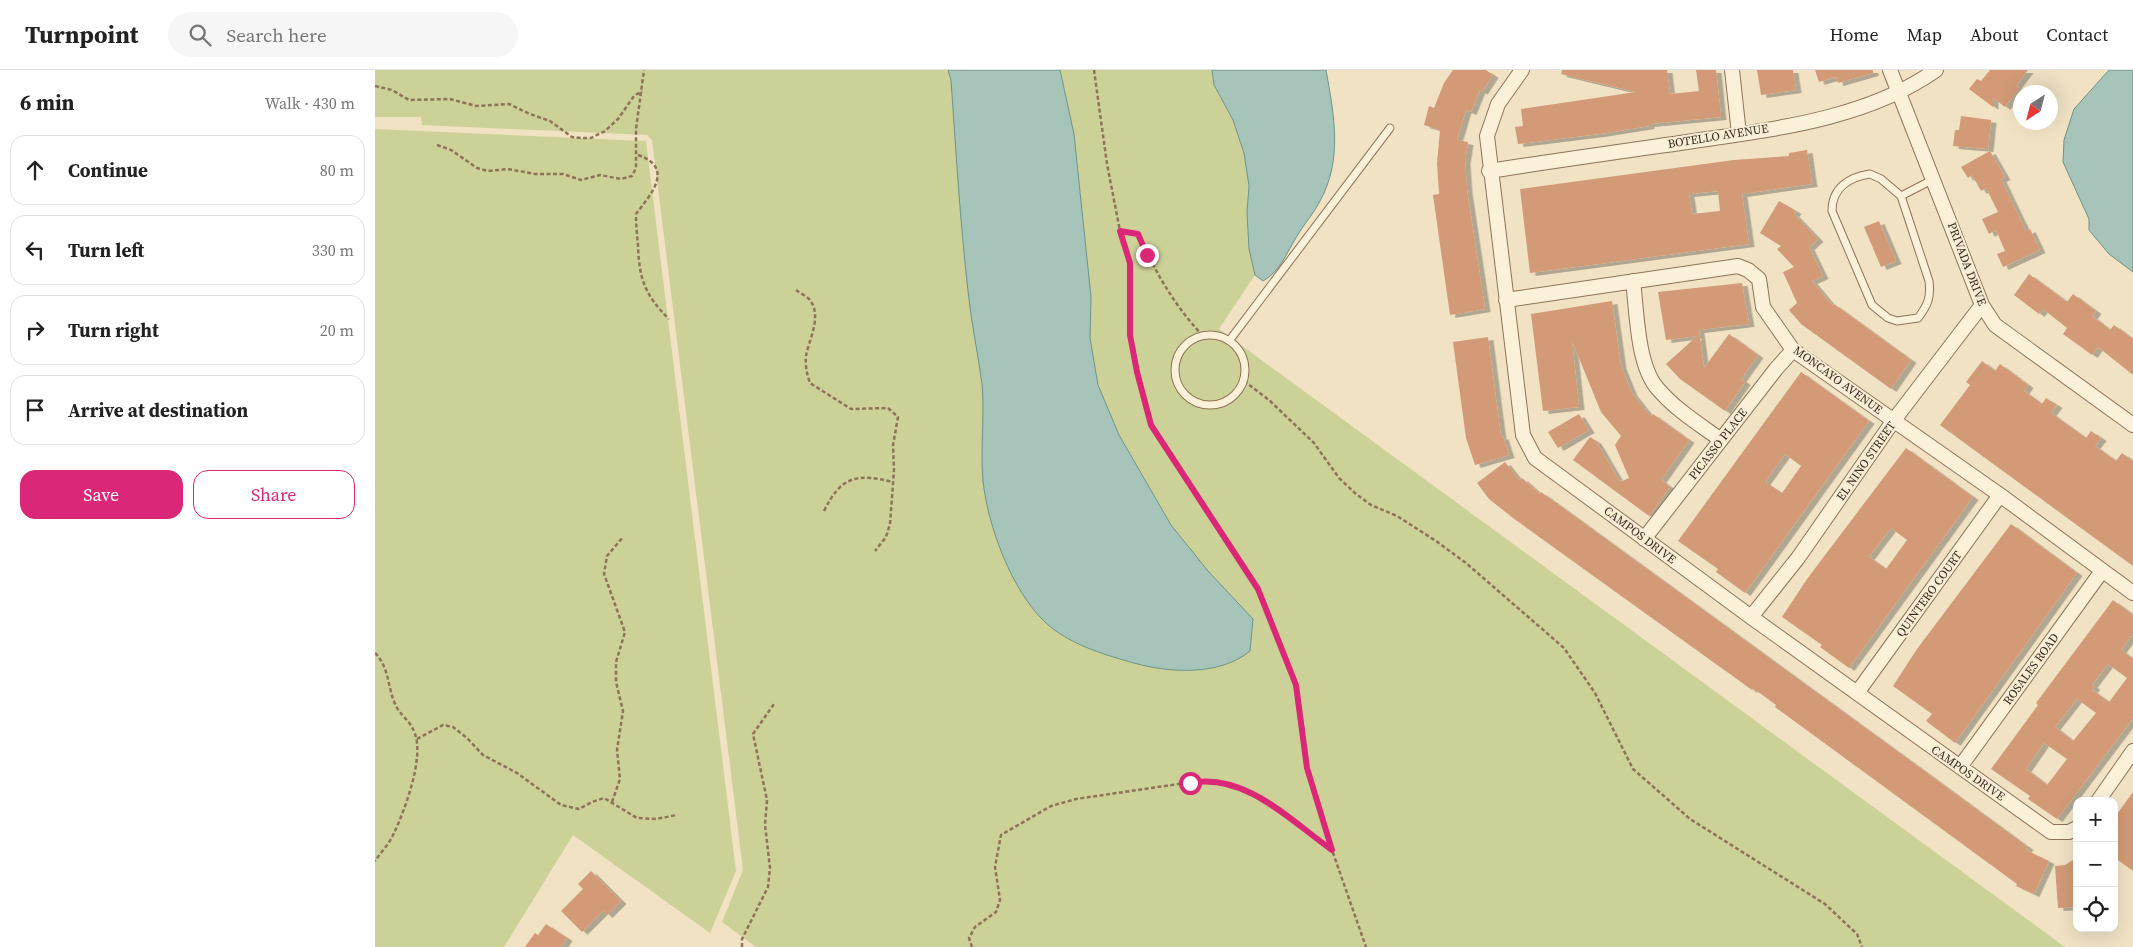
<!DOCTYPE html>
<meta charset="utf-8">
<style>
:root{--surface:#fff;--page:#f6f6f6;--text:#222;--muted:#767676;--line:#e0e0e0;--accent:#db2777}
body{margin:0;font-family:"Source Serif 4",serif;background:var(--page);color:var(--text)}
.controls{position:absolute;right:15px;bottom:15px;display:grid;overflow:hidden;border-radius:10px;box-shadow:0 5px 20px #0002}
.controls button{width:45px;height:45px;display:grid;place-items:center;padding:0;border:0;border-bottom:1px solid var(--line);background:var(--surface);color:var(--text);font:25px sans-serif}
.compass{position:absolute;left:1638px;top:15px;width:45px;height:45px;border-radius:50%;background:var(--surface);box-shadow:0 5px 20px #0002;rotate:216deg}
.stop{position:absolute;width:15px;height:15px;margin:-11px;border:4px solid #db2777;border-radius:50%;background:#fff}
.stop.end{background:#db2777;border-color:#fff;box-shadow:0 1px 5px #0008}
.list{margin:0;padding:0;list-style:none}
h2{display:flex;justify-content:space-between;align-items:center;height:65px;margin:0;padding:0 20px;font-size:21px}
h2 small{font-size:16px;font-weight:400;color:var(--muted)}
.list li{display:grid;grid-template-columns:32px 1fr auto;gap:15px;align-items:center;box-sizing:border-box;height:70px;margin:0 10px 10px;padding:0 10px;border:1px solid var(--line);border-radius:15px}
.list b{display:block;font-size:19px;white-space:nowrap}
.list em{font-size:16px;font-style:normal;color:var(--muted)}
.actions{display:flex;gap:10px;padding:15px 20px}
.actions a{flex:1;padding:11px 0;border:1px solid var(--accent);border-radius:15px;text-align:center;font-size:18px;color:var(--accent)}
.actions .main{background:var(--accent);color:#fff}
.icon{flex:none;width:28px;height:28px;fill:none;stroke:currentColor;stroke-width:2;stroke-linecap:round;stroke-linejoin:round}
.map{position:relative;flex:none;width:1758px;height:877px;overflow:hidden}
header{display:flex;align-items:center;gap:30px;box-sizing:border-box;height:70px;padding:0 25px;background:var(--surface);border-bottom:1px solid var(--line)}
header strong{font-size:24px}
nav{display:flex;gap:28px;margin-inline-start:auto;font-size:18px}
.search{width:350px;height:45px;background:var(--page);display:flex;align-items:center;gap:12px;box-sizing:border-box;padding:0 18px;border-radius:28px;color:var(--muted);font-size:19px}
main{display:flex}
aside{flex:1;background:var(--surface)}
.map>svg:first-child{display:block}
.green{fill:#ccd197}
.water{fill:#a6c4ba;stroke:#6c9488}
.building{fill:#d29a77;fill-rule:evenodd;filter:url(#shadow)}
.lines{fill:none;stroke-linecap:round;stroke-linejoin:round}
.service-casing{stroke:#8e7359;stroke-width:9}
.minor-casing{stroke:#8e7359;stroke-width:16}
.path{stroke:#8e7359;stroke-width:2.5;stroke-dasharray:4 2.5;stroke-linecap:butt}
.service{stroke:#fbf0d8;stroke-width:7}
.minor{stroke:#fbf0d8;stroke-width:14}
.route{stroke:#db2777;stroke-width:6}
.labels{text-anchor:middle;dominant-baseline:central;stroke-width:4;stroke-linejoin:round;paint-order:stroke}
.street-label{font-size:12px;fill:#3d2c1e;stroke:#f8edd4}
</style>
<header>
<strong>Turnpoint</strong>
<div class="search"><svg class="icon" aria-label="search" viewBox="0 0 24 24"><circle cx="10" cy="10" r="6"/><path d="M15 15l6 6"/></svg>Search here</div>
<nav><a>Home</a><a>Map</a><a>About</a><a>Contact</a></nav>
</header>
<main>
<aside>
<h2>6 min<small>Walk · 430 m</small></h2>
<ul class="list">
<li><svg class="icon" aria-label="ahead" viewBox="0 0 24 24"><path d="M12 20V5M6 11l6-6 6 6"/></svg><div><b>Continue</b></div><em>80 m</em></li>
<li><svg class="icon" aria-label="left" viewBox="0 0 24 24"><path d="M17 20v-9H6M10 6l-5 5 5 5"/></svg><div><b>Turn left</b></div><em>330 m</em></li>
<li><svg class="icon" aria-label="right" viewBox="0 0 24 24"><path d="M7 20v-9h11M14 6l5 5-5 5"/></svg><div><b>Turn right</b></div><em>20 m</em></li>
<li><svg class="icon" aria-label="arrive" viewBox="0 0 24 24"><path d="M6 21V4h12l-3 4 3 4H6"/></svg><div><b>Arrive at destination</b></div></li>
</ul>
<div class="actions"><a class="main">Save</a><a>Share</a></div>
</aside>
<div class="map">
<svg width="1758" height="877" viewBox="0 0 1758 877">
<defs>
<filter id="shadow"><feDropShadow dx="5.5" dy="3" stdDeviation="0" flood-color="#0004"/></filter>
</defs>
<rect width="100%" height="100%" fill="#f1e2c4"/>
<path class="green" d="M0,0H573L576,10L609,337C603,404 612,470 651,526C657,535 663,546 671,553C699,577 738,587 772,596L878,549L833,501L796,455L744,365L723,315L715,268L716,227L699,64L685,0H837L839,15L858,50L869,83L874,116L872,142L874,179L880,205L844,259L1690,877H381L347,852L368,800L277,70L272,65L47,55L46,47H0Z
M0,59L271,71L361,801L335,863L198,765L129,877H0Z"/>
<path class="water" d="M573,0H685L699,64L716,227L715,268L723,315L744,365L796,455L833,501L878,549L875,581C845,606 794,603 759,593C730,585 693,574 670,552C637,521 613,457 608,411C605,379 610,346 607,314C603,283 596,252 593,221C585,151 581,81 576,10Z
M837,0H951C959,45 968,89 945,131C939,143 929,154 922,166C912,182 905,202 888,211L880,205L874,179L872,142L874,116L869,83L858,50L839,15Z
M1734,0H1758V202L1734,184L1714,160V149L1688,92L1689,70L1699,39Z"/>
<path class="building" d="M1078,0H1111L1118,5L1107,22L1105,20L1096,42L1091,40L1082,70L1093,72L1090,91L1092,120L1110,239L1075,245L1058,125L1064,124L1062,93L1065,60L1049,55L1054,36L1059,38L1069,13Z
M1187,0H1292L1295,24L1324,21L1321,0H1341L1346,47L1274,54V56L1224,64L1143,74L1140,57L1148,56L1146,39L1261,22L1186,4Z
M1382,0H1418L1421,20L1386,25Z
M1440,0H1498V3L1463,13L1461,7L1444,12Z
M1615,0H1653L1641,16L1644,18L1630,37L1618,28V37L1594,19L1602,9L1606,11Z
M1586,46L1616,50L1613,79L1578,76L1580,60H1584Z
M1432,80L1437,114L1367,124L1374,174L1155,203L1145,119L1359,90L1414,86V83ZM1343,121L1345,141L1317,144L1314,124Z
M1615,81L1630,107L1626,109L1651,161L1655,159L1665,180L1628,197L1622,184L1630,181L1621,160L1614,164L1607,149L1623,142L1611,118L1606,121L1597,105L1593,108L1586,97Z
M1404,131L1421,141L1419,144L1443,169L1434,177L1448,206L1437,211L1458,236L1459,234L1536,290L1516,319L1426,254L1414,240L1422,233L1408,202L1419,197L1402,179L1406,176L1385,163Z
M1504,151L1521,191L1506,197L1489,157Z
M1654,204L1692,232L1698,224L1721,241L1717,246L1735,260L1739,255L1758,269V305L1723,277L1717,285L1688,264L1692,258L1668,239L1664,244L1639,225Z
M1367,213L1374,254L1324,260L1329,298L1354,264L1383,285L1366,309L1370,312L1350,341L1305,309L1291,294L1322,266L1291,270L1283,222Z
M1237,231L1246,296L1257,323L1276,347L1278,344L1314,370L1286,410L1295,417L1274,446L1198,390L1215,367L1221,371L1245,412L1254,408L1240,375L1246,366L1226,342L1197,271L1204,337L1168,341L1156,244Z
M1113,267L1126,367L1128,366L1134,385L1100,395L1091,368L1078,272Z
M1607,291L1620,301L1625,294L1653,315L1649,321L1667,334L1671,328L1682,335L1676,343L1711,368L1716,361L1726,368L1720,376L1741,391L1747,383L1758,391V496L1565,355L1595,315L1591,312Z
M1426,302L1494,351L1370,523L1341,502L1343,499L1303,471ZM1410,384L1426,396L1407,423L1390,412Z
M1204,344L1214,360L1183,378L1173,362Z
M1531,378L1598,427L1474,598L1445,577L1447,575L1407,547L1432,509ZM1516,458L1532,470L1511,499L1494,487Z
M1130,392L1145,411L1147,408L1165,424L1166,422L1191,440L1559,708L1653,777L1651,780L1674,791L1659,824L1641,816L1642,814L1400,637L1401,635L1378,618L1377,620L1138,448L1114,429L1102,413Z
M1636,454L1702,503L1580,673L1551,651L1557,644L1518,616L1542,579Z
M1738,530L1758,545V564L1746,580L1758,589V648L1682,749L1653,729L1655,726L1616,699L1663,635L1661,633ZM1733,594L1752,608L1734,632L1717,620L1720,617L1717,615ZM1702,629L1721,643L1698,671L1680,657ZM1669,673L1692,689L1672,715L1651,699Z
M1758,722V801L1739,787V748Z
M1698,790L1701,837L1683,838L1680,796L1690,795Z
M216,801L246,831L232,845L228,841L207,862L186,841L208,819L203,814Z
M171,854L192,868L186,877H150L160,863L163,865Z"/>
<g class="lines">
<g class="service-casing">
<path id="service" d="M1495,104L1506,109L1526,126L1554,211C1556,227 1553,235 1543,248L1522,251L1513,248L1497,235L1457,141C1457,118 1474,107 1495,104Z
M1526,126L1559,109
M800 300a35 35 0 1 1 70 0a35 35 0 1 1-70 0Z
M854,271L1015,58"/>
</g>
<g class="minor-casing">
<path id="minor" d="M1147,0L1123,34L1112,66L1148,365L1160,388L1376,547L1676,762H1694L1702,758
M1357,0L1364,64
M1515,0L1607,235L1620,255L1758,355
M1114,101C1178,91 1242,82 1305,73C1391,60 1489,51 1561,0
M1258,211C1262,242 1262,296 1283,319C1301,340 1324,354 1346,370
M1131,230L1363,196L1373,200L1384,209L1388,237L1418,280L1625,425L1758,523
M1269,469L1401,299L1418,280
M1376,547L1423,488L1519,350L1607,235
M1482,623L1625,425
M1585,697L1727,501
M1723,731L1758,681"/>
</g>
<path class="path" d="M719,0L732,94L745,161L755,193V265L776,355L883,519L921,615L932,698L957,780L991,877
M0,16L17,20L34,30L75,29L101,36L134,34L155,44L175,51L197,67L206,68H216L230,61L243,49L259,26L267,21
M62,75L76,80L102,98L113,101L133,99L160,104H188L206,110L225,105L246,109L257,106L261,98V59L269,0
M263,85C300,98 276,124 261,144C261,155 262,165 263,175C264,209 270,225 294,249
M745,161L763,163C780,202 799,235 828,266
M421,220C425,223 431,226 434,229C448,245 434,269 431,286C430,296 432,304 435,313L476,339L513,338L523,347L518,375L519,400L515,454L511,467L500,481
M869,311L894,330L939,373L964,408L981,424L996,435L1022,446L1061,471L1091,493L1189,578L1220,623L1258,699L1315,749L1450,834L1482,864L1487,877
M449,441C466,406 482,403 518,412
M0,583C15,598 12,618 21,636C26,646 36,651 40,664C49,688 30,740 19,763C15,773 6,782 0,791
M42,669L68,655L78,657L92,668L108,685L142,703L186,735L204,739L217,732L229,728L262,748L281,749L302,745
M237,732L245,709L242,680L248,641L241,612V592L250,562L229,504L232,486L248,467
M367,877V869L393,817L395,798L390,755L392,730L378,664L399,634
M597,877L594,868L600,857L621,842L625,830L620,797L626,765L676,736L701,729L831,710L863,717L884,726L956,779"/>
<use href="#service" class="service"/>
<use href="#minor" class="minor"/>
</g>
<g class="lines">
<path class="route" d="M772,185L763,164L745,161L755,193V265L762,302L776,355L883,519L921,615L932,698L957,780C916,751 870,702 815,713"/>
</g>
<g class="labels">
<g class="street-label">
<text transform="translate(1343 66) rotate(-9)">BOTELLO AVENUE</text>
<text transform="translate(1592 194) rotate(69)">PRIVADA DRIVE</text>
<text transform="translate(1463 310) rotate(36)">MONCAYO AVENUE</text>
<text transform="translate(1343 374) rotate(-52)">PICASSO PLACE</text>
<text transform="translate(1491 391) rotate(-55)">EL NINO STREET</text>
<text transform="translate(1265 465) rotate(37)">CAMPOS DRIVE</text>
<text transform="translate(1554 524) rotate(-54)">QUINTERO COURT</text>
<text transform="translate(1656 599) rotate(-54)">ROSALES ROAD</text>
<text transform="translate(1593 703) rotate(35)">CAMPOS DRIVE</text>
</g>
</g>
</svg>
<div class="controls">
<button>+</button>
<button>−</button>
<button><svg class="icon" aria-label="locate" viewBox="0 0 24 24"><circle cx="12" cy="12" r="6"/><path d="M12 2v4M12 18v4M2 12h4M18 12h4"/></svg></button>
</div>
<svg class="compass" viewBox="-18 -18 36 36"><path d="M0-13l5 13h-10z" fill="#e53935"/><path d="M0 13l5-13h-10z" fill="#767676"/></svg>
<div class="stop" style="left:815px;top:713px"></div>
<div class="stop end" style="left:772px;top:185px"></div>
</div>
</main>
